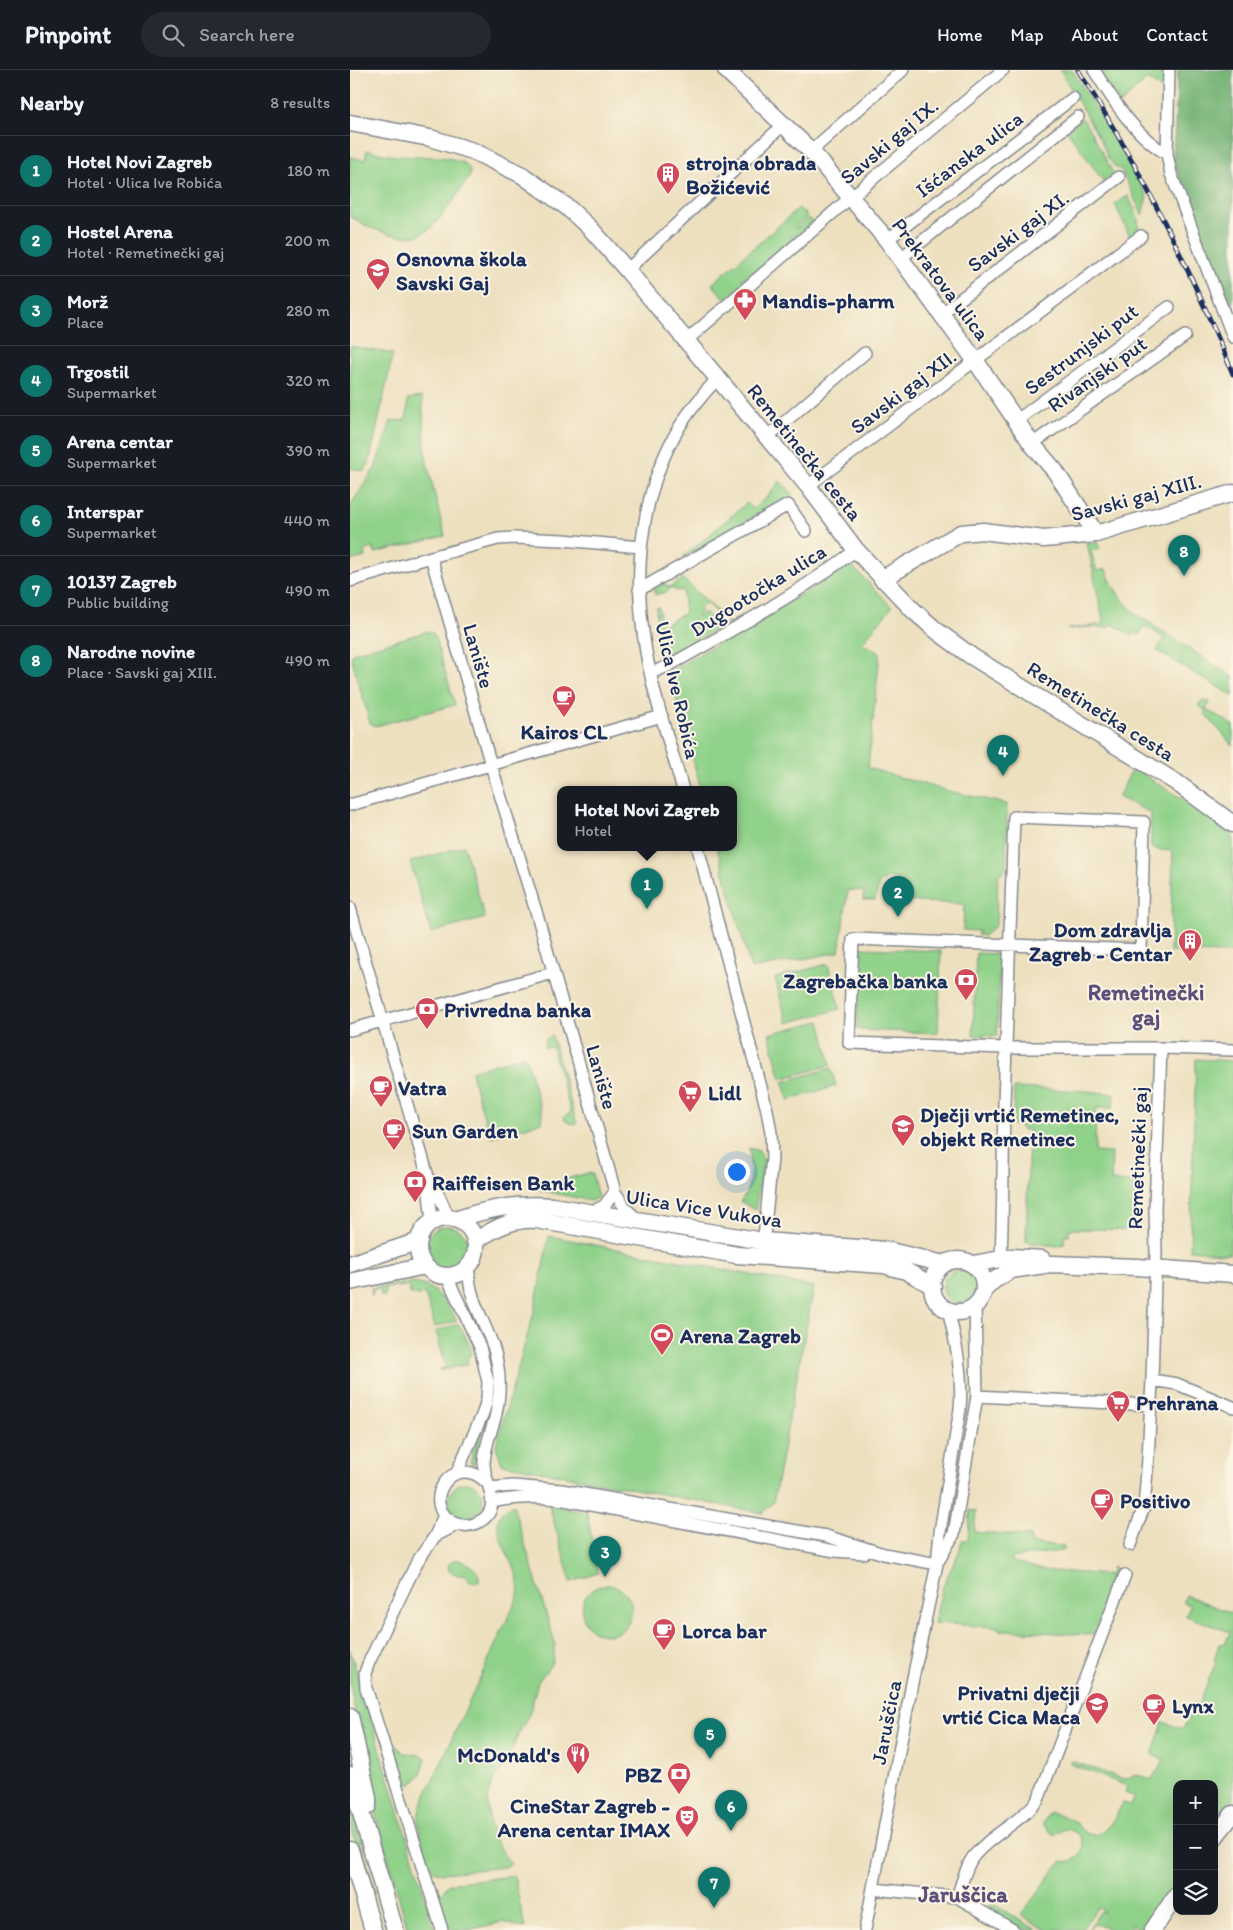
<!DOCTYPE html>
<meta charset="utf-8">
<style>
:root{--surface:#171b24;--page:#242831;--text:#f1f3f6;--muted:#9ea1a6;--line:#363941;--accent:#0f766e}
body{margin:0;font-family:Itim,sans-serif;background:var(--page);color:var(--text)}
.controls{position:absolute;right:15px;bottom:15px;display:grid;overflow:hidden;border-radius:10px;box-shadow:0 5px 20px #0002}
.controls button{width:45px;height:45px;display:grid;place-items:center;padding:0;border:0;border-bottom:1px solid var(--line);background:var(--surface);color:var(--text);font:25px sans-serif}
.you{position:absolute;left:386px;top:1101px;width:18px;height:18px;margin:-12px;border:4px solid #fff;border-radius:50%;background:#1a73e8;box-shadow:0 0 0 8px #1a73e833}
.badge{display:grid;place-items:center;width:32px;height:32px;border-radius:50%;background:var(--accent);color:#fff;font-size:16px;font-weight:700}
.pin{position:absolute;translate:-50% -41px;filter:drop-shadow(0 1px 2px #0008)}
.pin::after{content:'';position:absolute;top:26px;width:18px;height:15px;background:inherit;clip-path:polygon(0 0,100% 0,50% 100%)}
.popup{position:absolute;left:207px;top:716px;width:180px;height:65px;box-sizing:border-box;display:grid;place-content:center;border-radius:10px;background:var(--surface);filter:drop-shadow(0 1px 4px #0005);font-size:16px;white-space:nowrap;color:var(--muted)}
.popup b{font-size:19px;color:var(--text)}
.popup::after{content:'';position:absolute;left:50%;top:100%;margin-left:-10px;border:10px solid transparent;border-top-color:var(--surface)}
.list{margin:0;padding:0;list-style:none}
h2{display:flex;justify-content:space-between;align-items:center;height:65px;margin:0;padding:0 20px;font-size:21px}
h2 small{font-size:16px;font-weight:400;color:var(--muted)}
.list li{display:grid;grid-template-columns:32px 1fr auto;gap:15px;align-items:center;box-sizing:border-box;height:70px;padding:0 20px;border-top:1px solid var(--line)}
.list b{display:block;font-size:19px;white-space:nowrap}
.list p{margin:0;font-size:16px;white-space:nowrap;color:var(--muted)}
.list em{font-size:16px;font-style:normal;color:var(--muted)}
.icon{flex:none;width:28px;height:28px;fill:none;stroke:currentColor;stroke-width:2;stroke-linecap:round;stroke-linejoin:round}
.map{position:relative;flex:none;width:883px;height:1860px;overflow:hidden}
header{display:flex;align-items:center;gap:30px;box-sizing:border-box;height:70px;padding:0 25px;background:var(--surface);border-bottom:1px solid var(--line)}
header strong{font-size:24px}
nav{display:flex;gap:28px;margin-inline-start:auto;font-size:18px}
.search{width:350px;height:45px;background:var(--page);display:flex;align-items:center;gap:12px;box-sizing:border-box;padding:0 18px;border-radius:28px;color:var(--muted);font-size:19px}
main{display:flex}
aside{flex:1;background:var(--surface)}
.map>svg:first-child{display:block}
.green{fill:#90d28a;stroke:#568074}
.forest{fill:#74b476;stroke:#48726a}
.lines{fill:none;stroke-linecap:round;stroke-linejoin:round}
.street-casing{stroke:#84888e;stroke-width:14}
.secondary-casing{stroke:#84888e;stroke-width:19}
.street{stroke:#fff;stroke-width:11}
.secondary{stroke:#fff;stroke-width:16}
.rail-casing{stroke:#1b2f5e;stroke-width:5}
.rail{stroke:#fcf5e5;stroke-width:3;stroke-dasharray:9;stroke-linecap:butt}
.labels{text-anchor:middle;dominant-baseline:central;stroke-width:4;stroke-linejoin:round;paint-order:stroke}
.street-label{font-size:21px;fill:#1b2f5e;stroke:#fcf5e5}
.poi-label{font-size:21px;font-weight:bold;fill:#1b2f5e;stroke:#fcf5e5;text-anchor:start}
.neighbourhood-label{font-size:22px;font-weight:bold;fill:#5d517b;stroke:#fcf5e5}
</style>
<header>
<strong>Pinpoint</strong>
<div class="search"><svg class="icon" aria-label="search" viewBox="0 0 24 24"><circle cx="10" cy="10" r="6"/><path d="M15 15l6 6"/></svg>Search here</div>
<nav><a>Home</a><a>Map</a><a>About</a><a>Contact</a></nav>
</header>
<main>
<aside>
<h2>Nearby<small>8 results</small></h2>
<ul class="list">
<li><span class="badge">1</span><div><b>Hotel Novi Zagreb</b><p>Hotel · Ulica Ive Robića</p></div><em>180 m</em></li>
<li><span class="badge">2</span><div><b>Hostel Arena</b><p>Hotel · Remetinečki gaj</p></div><em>200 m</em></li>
<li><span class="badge">3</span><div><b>Morž</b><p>Place</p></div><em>280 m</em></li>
<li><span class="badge">4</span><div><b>Trgostil</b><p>Supermarket</p></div><em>320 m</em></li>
<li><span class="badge">5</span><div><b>Arena centar</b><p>Supermarket</p></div><em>390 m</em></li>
<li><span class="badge">6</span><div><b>Interspar</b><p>Supermarket</p></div><em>440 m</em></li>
<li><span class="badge">7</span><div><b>10137 Zagreb</b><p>Public building</p></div><em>490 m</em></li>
<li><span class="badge">8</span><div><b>Narodne novine</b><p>Place · Savski gaj XIII.</p></div><em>490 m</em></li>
</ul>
</aside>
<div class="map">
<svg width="883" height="1860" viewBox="0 0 883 1860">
<rect width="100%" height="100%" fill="#fcf5e5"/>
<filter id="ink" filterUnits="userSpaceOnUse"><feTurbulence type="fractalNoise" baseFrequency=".02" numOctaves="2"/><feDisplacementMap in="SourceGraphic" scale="10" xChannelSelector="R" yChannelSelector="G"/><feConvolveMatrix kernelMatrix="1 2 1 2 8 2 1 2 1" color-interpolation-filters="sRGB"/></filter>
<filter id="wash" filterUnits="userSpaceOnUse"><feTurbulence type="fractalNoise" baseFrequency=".0096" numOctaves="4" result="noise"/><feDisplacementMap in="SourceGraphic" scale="20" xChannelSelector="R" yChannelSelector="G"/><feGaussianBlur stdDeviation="1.12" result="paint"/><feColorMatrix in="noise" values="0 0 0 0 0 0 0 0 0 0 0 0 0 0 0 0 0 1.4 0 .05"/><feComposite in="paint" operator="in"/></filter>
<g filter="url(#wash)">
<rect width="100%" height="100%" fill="#ede0bf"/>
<path class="green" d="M710,0H722L773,81L797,126L792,145L771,99L765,97L758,88L752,73Z
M748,0H815V21L797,9L771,34Z
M732,48C745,67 754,87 765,106L756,115L717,60Z
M17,80C29,83 40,86 52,86C74,88 97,83 117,95L120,101V106C109,122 84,163 66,166C53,169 36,163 24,159C15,157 10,150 0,147V87L15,90Z
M778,126C785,141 796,156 781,169L765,134Z
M449,138L457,146L445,157L447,158L458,148L463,152L462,154L447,169L443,165L441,166L445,171L398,211L395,207L392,208L396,213L376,230L362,214Z
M0,276L43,284L19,394L14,401L0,398Z
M72,327L76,389L95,466L25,483L23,478L14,481L15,487L0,491V436L25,398L41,351L55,350L57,344L58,329Z
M430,411L443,424L337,487H333L397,433L403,439L417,427Z
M746,471L750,478L741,481L747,501L756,499C763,519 772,532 789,546L883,607V626L807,581L814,568L795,556L789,565L785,563L783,566L762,554L758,558L740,557L717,559L754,554L737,473Z
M501,495L542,537L512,573L530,583L518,698L594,720L657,734L656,796L655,799L648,806L646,855L634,866L627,865L629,861L613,860L614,834L555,831V817L552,811L540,807L529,813L525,830H513L514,821L498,820L489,882L401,899L367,778H383V720H351L319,602Z
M333,509L381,554L380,555L356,533L349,539L351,541L348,546L349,547L354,542L369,558L319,587L315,583L309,582L306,561H308L306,538L309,537L311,553L313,555L335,543L333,520L327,521L321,517L317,522L305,525L304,518L312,513L320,517Z
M79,561L84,564L105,635L25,656L20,653L1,587L3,583Z
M853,631L860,632L856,639L883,655V676L855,644V640L849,636V633Z
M783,698L852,741L883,766V883L820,882L823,781L808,780L801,776V743L768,727Z
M114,776L135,848L81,863L60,792Z
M510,878L591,881L588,963L511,960L507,958Z
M626,883L650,884L647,966L623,965Z
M478,894L490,939L437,953L425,908Z
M470,951L481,995L431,1009L419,964Z
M202,966L227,1054L219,1053L214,1049L215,1046L221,1043L202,977L194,978L195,969Z
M173,986L176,988L193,1047L192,1052L141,1067L139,1064L122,1006V1001Z
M846,989L883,991V1169H880V1184L840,1180Z
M481,998L486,1016L438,1030L433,1012Z
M664,1018L737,1021L764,1024L763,1038H746L745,1082L762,1083L761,1111L781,1112V1115H788L791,1152L786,1160L719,1159V1166H714V1174L707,1176L676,1172L679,1060H671V1056L663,1055Z
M399,1078L409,1081L414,1089L405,1140L390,1131C403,1119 401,1095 399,1078Z
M238,1103L242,1104L248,1127L241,1131L190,1120V1117L193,1115Z
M75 1178a22 22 0 1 1 44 0a22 22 0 1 1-44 0Z
M199,1166L464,1217L423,1433L412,1443L152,1394L146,1376L184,1242Z
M593 1217a17 17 0 1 1 34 0a17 17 0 1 1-34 0Z
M60,1213C84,1213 96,1232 107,1251L85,1257L75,1224L67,1226L60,1224L59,1216L35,1218V1226H31L30,1219L23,1220L22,1226L21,1218Z
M118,1232L140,1284L145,1320L142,1340L129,1374L124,1395L120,1393L142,1311L137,1283L114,1233Z
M109,1254L121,1278L120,1286L117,1289L118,1294L90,1301L88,1300L96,1297L86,1261Z
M99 1430a17 17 0 1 1 34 0a17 17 0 1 1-34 0Z
M163,1435L205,1573C204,1579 204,1587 202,1592C199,1600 190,1606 187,1615C184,1624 183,1635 179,1644C175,1654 169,1662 165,1672C162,1677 161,1684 158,1690C154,1699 144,1706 141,1715C133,1741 142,1775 161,1793L156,1797L93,1803L86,1802L81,1799C75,1779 65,1758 70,1738L168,1526C169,1517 169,1511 166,1503C159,1484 131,1446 163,1435Z
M199,1435L237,1443L248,1503L221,1512Z
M620,1440L626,1441L624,1462L680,1466L681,1472L683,1474L714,1476V1480L710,1481L662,1488V1492L673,1494L692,1500L760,1505L762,1497L768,1500L762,1520L745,1563L741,1565L654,1560L650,1561L649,1558L644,1557L584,1553L593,1516L609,1482L612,1470H618Z
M105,1489C116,1492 131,1499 129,1512H120L116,1505H108L99,1501L98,1495Z
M232 1540a25 25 0 1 1 50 0a25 25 0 1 1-50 0Z
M836,1525L883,1544V1731L864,1756V1714H827V1814L795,1860H791L781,1853L780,1855L787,1860H759L754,1856L745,1854L738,1860L750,1842H754L748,1837L731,1860H696L671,1845L711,1791C736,1796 742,1762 715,1759L704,1765L692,1754L700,1742C707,1745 719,1747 725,1752C730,1755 731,1760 736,1763C754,1772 766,1745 773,1733L781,1735L785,1727L775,1723L777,1716L720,1694L722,1691L773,1709H777L785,1704L801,1710L814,1690L802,1685L813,1652L833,1659L846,1634H849L866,1592L864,1589L869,1574L876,1573L880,1562L836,1546L840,1536L833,1532Z
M0,1580L85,1860H58L21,1728L0,1616Z
M44,1674L54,1683L71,1685L76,1688L71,1704L62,1714H57L51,1711L48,1703V1696L40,1678Z
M0,1734L25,1822L24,1823C12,1793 0,1768 0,1734Z
M164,1806L175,1858L152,1852L118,1860H102L98,1856L89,1827L98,1815L106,1812Z
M641,1833L687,1860H673L637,1839Z"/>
<path class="forest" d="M828,0H883V256L823,90Z"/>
</g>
<g filter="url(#ink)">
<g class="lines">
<g class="street-casing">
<path id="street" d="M744,0C763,30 785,66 817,84
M819,0L817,84L821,104L883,267
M461,81L553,0
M537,170L723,28
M551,188L728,47
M277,200L433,55
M591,244L769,107
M337,270L501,127L653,0
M666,351L819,237
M416,368L515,283
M682,374L835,266
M458,416L791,166
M81,487L148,469L164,468L213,470L291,477
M0,511L81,487L141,695L189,851L265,1122L275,1138L287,1149
M289,520L438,435L456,461
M301,603L318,596C384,559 446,525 506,480
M333,720C319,670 301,620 294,569C283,497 292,419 330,356C341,338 354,323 368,308
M0,735L312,646
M348,778L417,1040L421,1063L422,1088L413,1176
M0,838L79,1110C78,1124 81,1138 82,1152
M0,960L203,903
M79,1110C89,1120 92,1136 100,1149
M241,1142L254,1136L265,1122
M651,1189C653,1137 653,1085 654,1033C657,938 661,843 664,747L794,752L791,880L503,869L499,973L656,978H811L883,980
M119,1197C117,1226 134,1250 143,1276C151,1300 151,1324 145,1348C141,1362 135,1376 134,1392C133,1413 156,1439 127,1453C120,1456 112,1456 105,1453C67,1436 103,1378 137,1413
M97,1207L130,1277L138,1312L137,1329L133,1343L107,1402
M802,1310L827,1314L883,1337
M627,1326L801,1335
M140,1418L163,1416L211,1420L476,1466L534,1484L587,1494
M142,1432C165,1427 185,1426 209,1429L485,1481L514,1483
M94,1445L85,1466L108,1454
M85,1466L67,1492L19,1592L15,1603L16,1618L92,1860
M780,1475L794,1437L798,1389L802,1310L806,1182L805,1138L811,978
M589,1490L604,1464L627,1326L625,1235
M523,1819L607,1827L663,1860
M607,1827C612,1814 615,1798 623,1787C641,1764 670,1753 688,1730L775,1505
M515,1860L563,1608L587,1494L590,1462L610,1339C613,1304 606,1273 598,1239"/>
</g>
<g class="secondary-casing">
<path id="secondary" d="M376,0L461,81L537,170L625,290L682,374L705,401L746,464
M0,53L80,68L123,81L172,105L217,137L241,159L277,200L458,416L506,480L564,541L587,561L621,586L827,713L883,754
M532,509L611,463L633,461L694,469L746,464L883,423
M68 1177a29 29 0 1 1 58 0a29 29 0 1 1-58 0Z
M108,1149C139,1138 169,1133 202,1136L413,1171L536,1180L594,1194
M125,1171C145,1158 163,1148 187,1150L387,1185L534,1195L556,1201L583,1216
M582 1216a26 26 0 1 1 52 0a26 26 0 1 1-52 0Z
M0,1194L69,1171
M623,1194L662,1187L692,1189
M0,1212L75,1196
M634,1220L643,1211L661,1200L701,1194L787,1197L883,1204
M0,1646L18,1728V1736
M0,1705L45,1860
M864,1768L883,1744
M0,1780L23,1860
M803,1860L827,1824"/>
</g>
<use href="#street" class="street"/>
<use href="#secondary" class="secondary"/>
<g class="rail-casing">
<path id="rail" d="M728,0C790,97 840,198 883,304"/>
</g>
<use href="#rail" class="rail"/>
</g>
</g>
<defs>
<g id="building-pin" transform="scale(1.25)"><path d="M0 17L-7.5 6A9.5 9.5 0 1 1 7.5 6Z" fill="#d1495b" stroke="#fcf5e5"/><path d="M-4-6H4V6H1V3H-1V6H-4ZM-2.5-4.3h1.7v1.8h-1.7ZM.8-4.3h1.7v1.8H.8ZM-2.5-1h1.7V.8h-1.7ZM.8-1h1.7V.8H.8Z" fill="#fff"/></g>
<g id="school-pin" transform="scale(1.25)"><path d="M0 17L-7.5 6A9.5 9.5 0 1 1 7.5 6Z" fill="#d1495b" stroke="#fcf5e5"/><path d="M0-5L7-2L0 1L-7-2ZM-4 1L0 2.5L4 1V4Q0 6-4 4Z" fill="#fff"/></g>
<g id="pharmacy-pin" transform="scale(1.25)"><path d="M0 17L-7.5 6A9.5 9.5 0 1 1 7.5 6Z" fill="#d1495b" stroke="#fcf5e5"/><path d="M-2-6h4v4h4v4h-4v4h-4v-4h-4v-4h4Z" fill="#fff"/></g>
<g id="cafe-pin" transform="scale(1.25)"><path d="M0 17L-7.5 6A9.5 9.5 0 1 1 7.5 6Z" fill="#d1495b" stroke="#fcf5e5"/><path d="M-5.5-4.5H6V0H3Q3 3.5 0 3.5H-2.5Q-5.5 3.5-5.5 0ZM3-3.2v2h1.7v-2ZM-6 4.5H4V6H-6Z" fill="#fff"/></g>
<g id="bank-pin" transform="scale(1.25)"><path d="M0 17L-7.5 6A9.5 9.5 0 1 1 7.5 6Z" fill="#d1495b" stroke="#fcf5e5"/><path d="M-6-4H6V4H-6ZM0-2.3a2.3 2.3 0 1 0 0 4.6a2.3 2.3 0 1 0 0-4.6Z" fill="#fff"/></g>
<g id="supermarket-pin" transform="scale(1.25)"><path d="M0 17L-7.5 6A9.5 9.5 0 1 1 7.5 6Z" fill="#d1495b" stroke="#fcf5e5"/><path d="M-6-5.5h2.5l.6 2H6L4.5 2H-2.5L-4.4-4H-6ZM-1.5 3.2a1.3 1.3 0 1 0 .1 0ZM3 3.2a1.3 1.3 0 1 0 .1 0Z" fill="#fff"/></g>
<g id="stadium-pin" transform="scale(1.25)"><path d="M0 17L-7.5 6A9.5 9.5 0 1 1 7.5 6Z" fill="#d1495b" stroke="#fcf5e5"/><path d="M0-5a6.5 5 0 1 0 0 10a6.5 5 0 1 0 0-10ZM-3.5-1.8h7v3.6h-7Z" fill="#fff"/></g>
<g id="restaurant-pin" transform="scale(1.25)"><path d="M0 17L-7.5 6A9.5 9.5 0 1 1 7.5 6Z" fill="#d1495b" stroke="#fcf5e5"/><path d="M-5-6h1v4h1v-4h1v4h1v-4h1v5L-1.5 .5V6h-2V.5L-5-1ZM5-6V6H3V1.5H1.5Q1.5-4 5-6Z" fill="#fff"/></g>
<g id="theatre-pin" transform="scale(1.25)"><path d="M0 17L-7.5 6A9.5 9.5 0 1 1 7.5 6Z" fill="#d1495b" stroke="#fcf5e5"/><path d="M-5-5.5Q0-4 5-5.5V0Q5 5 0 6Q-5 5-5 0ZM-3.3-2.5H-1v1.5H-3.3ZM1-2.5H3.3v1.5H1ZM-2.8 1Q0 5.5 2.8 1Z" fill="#fff"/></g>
</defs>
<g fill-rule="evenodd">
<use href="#building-pin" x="318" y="104"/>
<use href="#school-pin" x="28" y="200"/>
<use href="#pharmacy-pin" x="395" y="230"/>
<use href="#cafe-pin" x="214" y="627"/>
<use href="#building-pin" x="840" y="871"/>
<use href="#bank-pin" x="616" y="910"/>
<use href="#bank-pin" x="77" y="939"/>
<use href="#cafe-pin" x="31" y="1017"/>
<use href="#supermarket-pin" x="340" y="1022"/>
<use href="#school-pin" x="553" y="1056"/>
<use href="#cafe-pin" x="44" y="1060"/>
<use href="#bank-pin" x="65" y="1112"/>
<use href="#stadium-pin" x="312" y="1265"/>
<use href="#supermarket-pin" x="768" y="1332"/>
<use href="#cafe-pin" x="752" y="1430"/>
<use href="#cafe-pin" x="314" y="1560"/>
<use href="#school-pin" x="747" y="1634"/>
<use href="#cafe-pin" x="804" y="1635"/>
<use href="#restaurant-pin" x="228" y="1684"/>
<use href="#bank-pin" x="329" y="1704"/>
<use href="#theatre-pin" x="337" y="1747"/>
</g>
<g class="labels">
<g class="street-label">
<text transform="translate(539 71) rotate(-40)">Savski gaj IX.</text>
<text transform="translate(619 84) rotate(-37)">Išćanska ulica</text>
<text transform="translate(668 161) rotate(-37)">Savski gaj XI.</text>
<text transform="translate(591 209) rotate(53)">Prekratova ulica</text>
<text transform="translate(731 279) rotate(-37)">Sestrunjski put</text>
<text transform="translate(747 304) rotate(-35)">Rivanjski put</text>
<text transform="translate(553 321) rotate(-37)">Savski gaj XII.</text>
<text transform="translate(455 382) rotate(51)">Remetinečka cesta</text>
<text transform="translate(786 427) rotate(-15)">Savski gaj XIII.</text>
<text transform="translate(408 520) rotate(-32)">Dugootočka ulica</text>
<text transform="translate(129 586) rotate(74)">Lanište</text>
<text transform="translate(328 620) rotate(77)">Ulica Ive Robića</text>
<text transform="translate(751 641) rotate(32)">Remetinečka cesta</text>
<text transform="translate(252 1007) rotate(74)">Lanište</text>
<text transform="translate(787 1088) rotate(-88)">Remetinečki gaj</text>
<text transform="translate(354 1138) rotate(9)">Ulica Vice Vukova</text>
<text transform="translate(536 1652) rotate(-79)">Jaruščica</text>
</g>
<g class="poi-label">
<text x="336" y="92">strojna obrada<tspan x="336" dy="24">Božićević</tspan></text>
<text x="46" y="188">Osnovna škola<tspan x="46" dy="24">Savski Gaj</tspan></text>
<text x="412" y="230">Mandis-pharm</text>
<text x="214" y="661" text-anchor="middle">Kairos CL</text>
<text x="822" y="859" text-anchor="end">Dom zdravlja<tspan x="822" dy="24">Zagreb - Centar</tspan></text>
<text x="598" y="910" text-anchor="end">Zagrebačka banka</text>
<text x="94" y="939">Privredna banka</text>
<text x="48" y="1017">Vatra</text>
<text x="358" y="1022">Lidl</text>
<text x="570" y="1044">Dječji vrtić Remetinec,<tspan x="570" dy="24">objekt Remetinec</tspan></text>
<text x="62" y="1060">Sun Garden</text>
<text x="82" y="1112">Raiffeisen Bank</text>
<text x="330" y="1265">Arena Zagreb</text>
<text x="786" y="1332">Prehrana</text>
<text x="770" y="1430">Positivo</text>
<text x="332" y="1560">Lorca bar</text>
<text x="730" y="1622" text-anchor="end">Privatni dječji<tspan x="730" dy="24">vrtić Cica Maca</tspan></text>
<text x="822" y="1635">Lynx</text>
<text x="210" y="1684" text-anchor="end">McDonald's</text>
<text x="312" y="1704" text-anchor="end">PBZ</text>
<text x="320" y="1735" text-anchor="end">CineStar Zagreb -<tspan x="320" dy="24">Arena centar IMAX</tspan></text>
</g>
<g class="neighbourhood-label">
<text x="796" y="922">Remetinečki<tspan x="796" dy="25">gaj</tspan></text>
<text x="613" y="1824">Jaruščica</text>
</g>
</g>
</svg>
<div class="controls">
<button>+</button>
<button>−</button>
<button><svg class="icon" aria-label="layers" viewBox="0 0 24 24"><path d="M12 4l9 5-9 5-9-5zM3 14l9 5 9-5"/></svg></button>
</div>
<div class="you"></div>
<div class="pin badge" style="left:297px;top:839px">1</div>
<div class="popup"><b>Hotel Novi Zagreb</b>Hotel</div>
<div class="pin badge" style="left:548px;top:847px">2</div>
<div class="pin badge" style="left:255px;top:1507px">3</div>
<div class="pin badge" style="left:653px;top:706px">4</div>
<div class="pin badge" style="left:360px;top:1689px">5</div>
<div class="pin badge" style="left:381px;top:1761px">6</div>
<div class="pin badge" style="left:364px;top:1838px">7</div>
<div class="pin badge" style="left:834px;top:506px">8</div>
</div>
</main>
